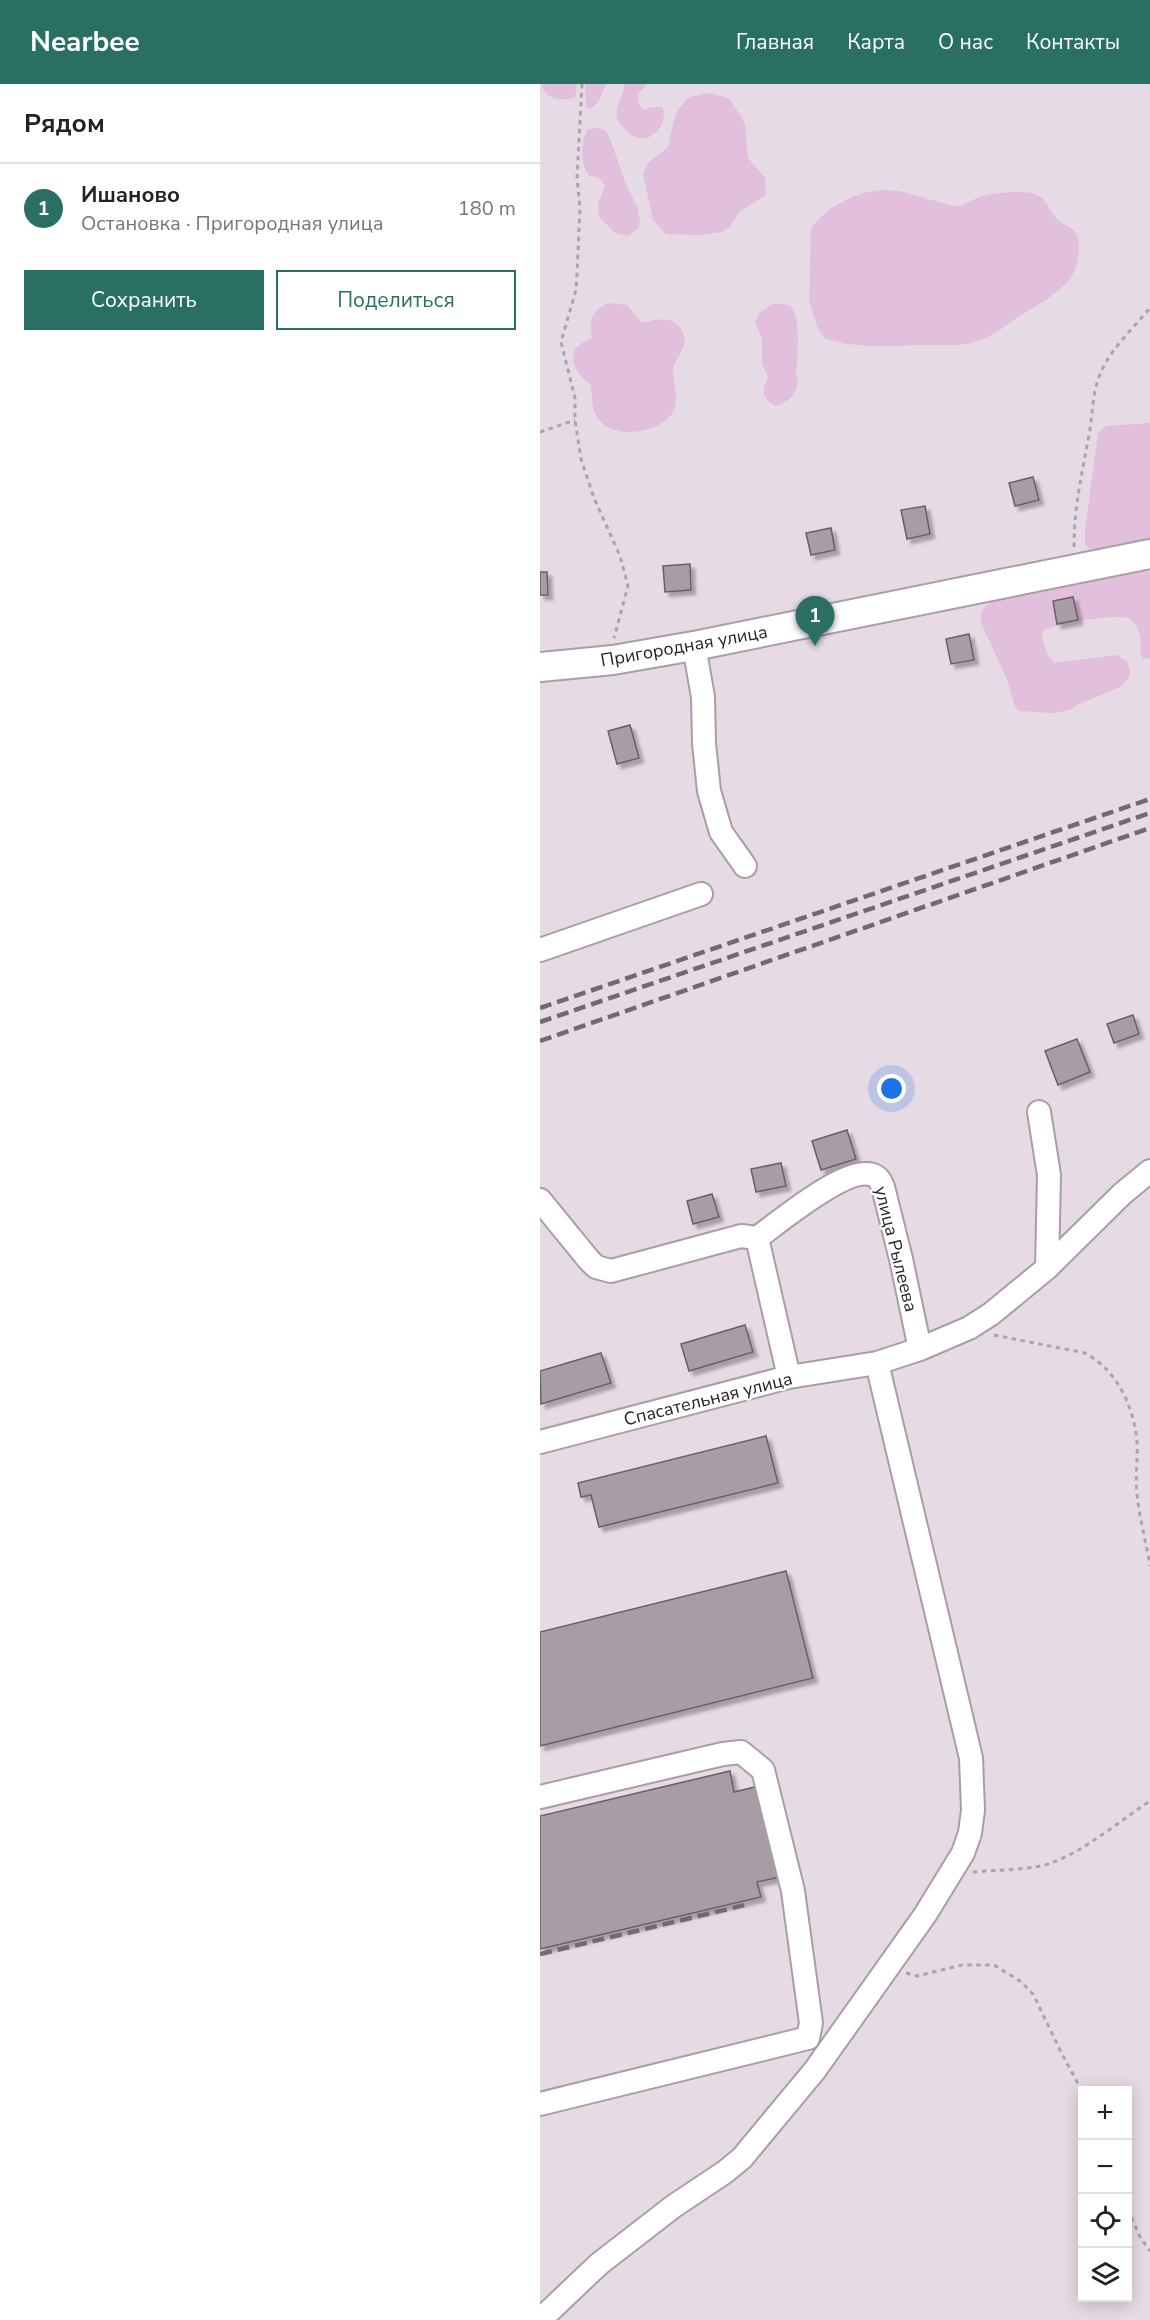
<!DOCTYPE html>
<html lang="ru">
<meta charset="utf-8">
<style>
:root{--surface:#fff;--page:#f2f2f2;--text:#222;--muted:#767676;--line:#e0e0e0;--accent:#2a6f63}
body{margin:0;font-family:"Nunito Sans",sans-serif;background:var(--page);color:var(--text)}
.controls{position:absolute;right:18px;bottom:18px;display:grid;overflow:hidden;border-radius:0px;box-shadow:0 3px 15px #0003}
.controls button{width:54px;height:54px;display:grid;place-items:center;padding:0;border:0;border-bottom:2px solid var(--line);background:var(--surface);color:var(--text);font:30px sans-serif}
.you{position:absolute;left:352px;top:1005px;width:21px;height:21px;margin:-15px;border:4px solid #fff;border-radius:50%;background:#1a73e8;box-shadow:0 0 0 9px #1a73e833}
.badge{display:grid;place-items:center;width:39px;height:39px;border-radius:50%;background:var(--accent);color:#fff;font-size:20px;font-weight:700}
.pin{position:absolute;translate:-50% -50px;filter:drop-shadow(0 2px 3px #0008)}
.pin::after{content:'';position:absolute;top:32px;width:21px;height:18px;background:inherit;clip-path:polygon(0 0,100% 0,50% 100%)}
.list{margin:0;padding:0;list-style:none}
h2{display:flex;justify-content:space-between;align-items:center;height:78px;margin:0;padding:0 24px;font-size:26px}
h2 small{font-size:20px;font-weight:400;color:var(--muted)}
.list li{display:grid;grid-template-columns:39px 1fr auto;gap:18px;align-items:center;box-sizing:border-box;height:90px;padding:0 24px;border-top:2px solid var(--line)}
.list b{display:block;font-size:22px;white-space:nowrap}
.list p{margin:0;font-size:20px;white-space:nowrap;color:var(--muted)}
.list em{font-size:20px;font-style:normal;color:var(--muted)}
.actions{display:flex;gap:12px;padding:18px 24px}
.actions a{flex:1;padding:14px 0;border:2px solid var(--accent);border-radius:0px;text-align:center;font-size:21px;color:var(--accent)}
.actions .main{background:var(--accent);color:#fff}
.icon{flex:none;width:33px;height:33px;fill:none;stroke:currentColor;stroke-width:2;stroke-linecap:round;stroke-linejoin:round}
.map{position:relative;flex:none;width:610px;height:2236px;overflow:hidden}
header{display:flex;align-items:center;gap:36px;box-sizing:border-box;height:84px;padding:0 30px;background:var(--accent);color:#fff}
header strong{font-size:28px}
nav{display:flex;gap:33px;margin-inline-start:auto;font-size:21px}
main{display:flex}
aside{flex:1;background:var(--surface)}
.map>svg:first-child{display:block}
.green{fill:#e2bfdd}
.building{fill:#a89da7;stroke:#695f67;stroke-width:1.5;filter:url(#shadow)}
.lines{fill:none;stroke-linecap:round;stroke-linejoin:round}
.minor-casing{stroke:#a99ea7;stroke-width:26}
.major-casing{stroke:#a99ea7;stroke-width:32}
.path{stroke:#aca3ab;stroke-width:3;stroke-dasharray:4.5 4.5;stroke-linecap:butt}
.minor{stroke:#fff;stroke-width:22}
.major{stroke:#fff;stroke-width:28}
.rail{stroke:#726a70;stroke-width:4.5;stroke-dasharray:12 6;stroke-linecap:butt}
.labels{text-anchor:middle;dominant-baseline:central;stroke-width:4.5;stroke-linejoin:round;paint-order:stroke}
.street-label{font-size:18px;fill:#272226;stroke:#fff}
</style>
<header>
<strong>Nearbee</strong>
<nav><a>Главная</a><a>Карта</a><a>О нас</a><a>Контакты</a></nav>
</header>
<main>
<aside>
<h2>Рядом<small></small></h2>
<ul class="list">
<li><span class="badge">1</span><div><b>Ишаново</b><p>Остановка · Пригородная улица</p></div><em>180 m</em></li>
</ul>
<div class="actions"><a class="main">Сохранить</a><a>Поделиться</a></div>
</aside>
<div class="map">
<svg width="610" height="2236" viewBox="0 0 610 2236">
<defs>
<filter id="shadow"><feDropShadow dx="4.5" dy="4.5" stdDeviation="1.5" flood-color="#0004"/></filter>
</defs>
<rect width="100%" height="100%" fill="#e6dae4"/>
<path class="green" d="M2,0H37L35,13C22,18 4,16 2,0Z
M45,0H66L59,17L51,25L46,23Z
M84,0H107L98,10L99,20L103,26L112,23H122C129,38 114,58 98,54C89,52 82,42 77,35C74,18 85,14 84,0Z
M170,9L188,14L201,32L205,40L208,74L225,94L226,111L199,128L190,143L182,148L159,151L126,150L113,136L103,90L108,79L128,63L134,35L139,24L149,13Z
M57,44L64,46L69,52L87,103L98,124L100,139L98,145L88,152L75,149L59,133L58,120L65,102L59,94L49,92C40,80 40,58 48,45Z
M343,106L360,107L417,123C426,120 434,115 442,112C455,109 490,104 501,113C507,118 510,128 517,135C523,141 534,143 537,152C542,163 537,187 529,196C516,211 498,221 481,231C468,240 454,252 438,257C421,263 402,261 384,261C350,262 316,265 284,254L277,243L269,216L271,144C289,122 314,108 343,106Z
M68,219L87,221L102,239C116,235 136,231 143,248C144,253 146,256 144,261C142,270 134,276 133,287C133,300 140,315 133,328C121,349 75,356 59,336C51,326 52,312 51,300C41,296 27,276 36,264C39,260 47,257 52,253C49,236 51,227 68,219Z
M234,219L250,221C262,236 257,272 256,291C262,305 249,319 236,322C221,315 222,306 228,293L222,280V255L215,238L219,229Z
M610,339V458L557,468L550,466L545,460V446L558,349L566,342Z
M604,485L610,489V574L604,575L600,570C602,560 601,542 590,535C579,528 513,540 502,547C502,558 507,571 514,579L576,571L587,577L590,587L589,593L580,603L537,621L530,626L514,629L479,627L475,623L468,598L442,541C438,528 443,524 453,516Z"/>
<path class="building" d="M493,393L499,416L475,422L469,399Z
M385,422L390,450L367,455L361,426Z
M291,444L295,466L271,471L266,449Z
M150,480L151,506L125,508L123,482Z
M0,488H7L8,511H0Z
M533,513L538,536L517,540L513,517Z
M429,550L434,576L411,580L406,555Z
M90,641L99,674L77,680L68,647Z
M593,931L599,950L574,959L567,940Z
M537,955L550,988L518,1001L505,967Z
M307,1046L316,1075L281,1086L272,1057Z
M241,1079L246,1102L216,1108L211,1085Z
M172,1110L179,1133L153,1140L147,1117Z
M205,1241L213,1268L149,1287L141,1260Z
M61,1269L71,1299L1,1320L0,1287Z
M226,1352L238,1399L59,1443L51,1411L41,1413L38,1399Z
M246,1487L273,1594L0,1662V1548Z
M190,1687L194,1708L223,1701L245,1792L217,1798L221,1813L0,1865V1732Z"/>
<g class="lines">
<g class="minor-casing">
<path id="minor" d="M154,562L163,613L164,659L169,707L181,748L205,782
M0,866L161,810
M499,1028L509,1091L507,1184
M0,1116L49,1176L56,1183L71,1187L201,1152L217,1154C238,1139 310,1078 335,1092C340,1094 341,1099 343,1103L361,1175L380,1265L429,1244L451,1230L507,1184L582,1110L610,1087
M217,1154L249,1293
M0,1358L249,1293L337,1279L380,1265
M0,1713L183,1670L201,1668L223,1686L253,1807L271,1939L268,1954L0,2020
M0,2236L59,2180L134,2122L185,2088L202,2074L275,1986L385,1831L423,1769L430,1749L433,1726L431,1674L337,1279"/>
</g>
<g class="major-casing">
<path id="major" d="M0,583L73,576L159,561L610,470"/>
</g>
<path class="path" d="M42,0L37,94L40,123L37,190L36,206L21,258L35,314V336L41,375L54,414L80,472L88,502L74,554
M0,348L35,336
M534,463C534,420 543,386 550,345C553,325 553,304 562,286C571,265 595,242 610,224
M454,1251L545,1269C577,1286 594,1323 597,1358C598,1375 595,1392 597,1409C599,1433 606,1457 610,1482
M433,1788C455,1786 492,1786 511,1779C543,1768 581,1736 610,1717
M366,1889L377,1892L422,1881H454L480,1897L493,1910L522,1970L542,2007
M588,2125L600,2153L610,2167"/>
<use href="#minor" class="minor"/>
<use href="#major" class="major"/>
<path class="rail" d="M0,924L610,715
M0,938L610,729
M0,957L610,744
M0,1870L209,1820"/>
</g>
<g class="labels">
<g class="street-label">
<text transform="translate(144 562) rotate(-10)">Пригородная улица</text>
<text transform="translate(356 1165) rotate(76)">улица Рылеева</text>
<text transform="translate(168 1315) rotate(-14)">Спасательная улица</text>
</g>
</g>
</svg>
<div class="controls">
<button>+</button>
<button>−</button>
<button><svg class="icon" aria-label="locate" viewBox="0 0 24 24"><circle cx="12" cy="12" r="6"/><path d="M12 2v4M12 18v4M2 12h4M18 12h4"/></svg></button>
<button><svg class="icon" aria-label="layers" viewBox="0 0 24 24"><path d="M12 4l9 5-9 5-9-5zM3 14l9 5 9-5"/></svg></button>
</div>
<div class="you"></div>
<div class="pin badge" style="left:275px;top:562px">1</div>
</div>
</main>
